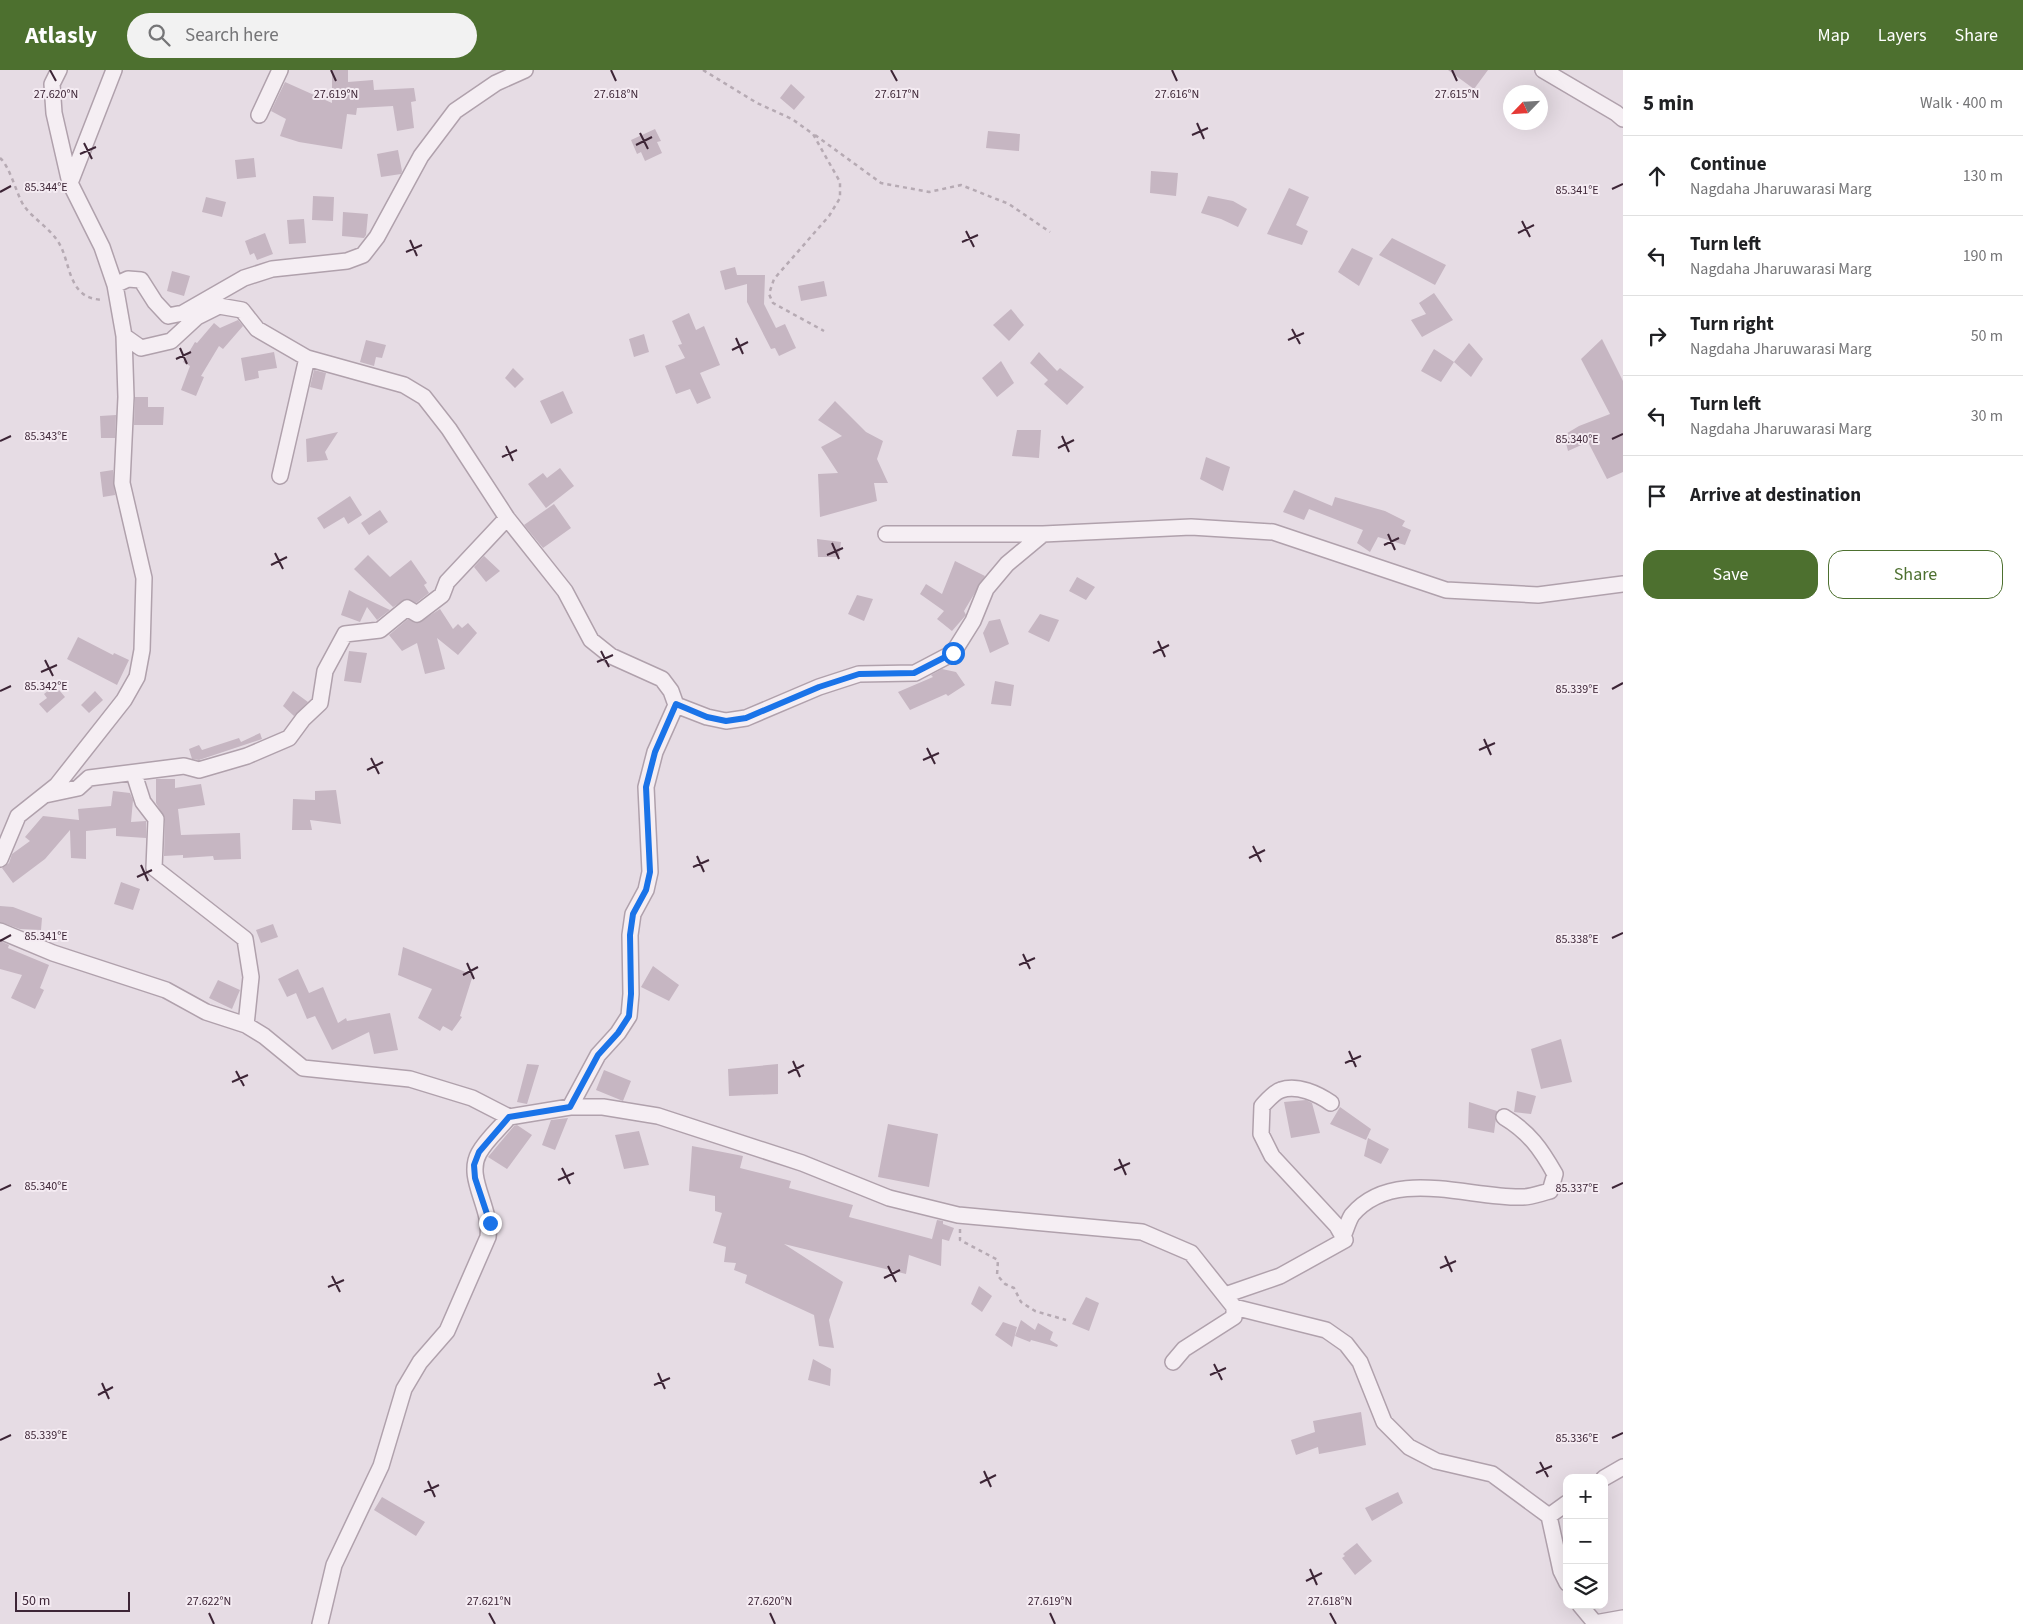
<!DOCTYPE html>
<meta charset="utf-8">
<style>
:root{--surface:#fff;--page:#f2f2f2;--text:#202124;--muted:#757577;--line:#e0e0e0;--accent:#4d702f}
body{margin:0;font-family:"Source Sans 3",sans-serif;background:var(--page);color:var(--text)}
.controls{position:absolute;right:15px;bottom:15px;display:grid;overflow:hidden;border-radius:10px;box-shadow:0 5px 20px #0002}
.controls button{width:45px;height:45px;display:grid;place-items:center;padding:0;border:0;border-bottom:1px solid var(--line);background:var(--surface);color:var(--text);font:25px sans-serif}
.compass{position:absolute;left:1503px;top:15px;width:45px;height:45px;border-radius:50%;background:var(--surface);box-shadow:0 5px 20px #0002;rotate:245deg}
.scale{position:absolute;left:15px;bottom:12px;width:115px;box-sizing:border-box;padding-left:5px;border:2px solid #3d2536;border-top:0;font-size:14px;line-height:18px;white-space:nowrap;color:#3d2536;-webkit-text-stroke:4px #f4ebf2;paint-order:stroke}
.stop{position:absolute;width:15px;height:15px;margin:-11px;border:4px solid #1a73e8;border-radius:50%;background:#fff}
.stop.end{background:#1a73e8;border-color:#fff;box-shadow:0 1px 5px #0008}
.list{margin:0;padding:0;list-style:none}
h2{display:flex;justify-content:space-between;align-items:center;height:65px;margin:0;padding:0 20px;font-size:21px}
h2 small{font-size:16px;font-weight:400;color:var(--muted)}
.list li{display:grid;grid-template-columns:32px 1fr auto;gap:15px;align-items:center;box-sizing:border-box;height:80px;padding:0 20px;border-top:1px solid var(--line)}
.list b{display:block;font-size:19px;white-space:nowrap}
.list p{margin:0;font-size:16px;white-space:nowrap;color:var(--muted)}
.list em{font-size:16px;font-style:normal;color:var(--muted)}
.actions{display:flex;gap:10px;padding:15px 20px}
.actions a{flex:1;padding:11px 0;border:1px solid var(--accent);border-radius:15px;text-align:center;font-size:18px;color:var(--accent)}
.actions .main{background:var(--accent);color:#fff}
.icon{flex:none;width:28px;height:28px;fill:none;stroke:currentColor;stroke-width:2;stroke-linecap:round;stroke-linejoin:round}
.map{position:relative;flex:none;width:1623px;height:1554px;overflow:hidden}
header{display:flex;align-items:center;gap:30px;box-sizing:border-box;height:70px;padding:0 25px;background:var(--accent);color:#fff}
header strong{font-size:24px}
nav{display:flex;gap:28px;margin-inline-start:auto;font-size:18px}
.search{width:350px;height:45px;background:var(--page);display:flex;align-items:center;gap:12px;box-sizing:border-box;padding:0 18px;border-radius:28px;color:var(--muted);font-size:19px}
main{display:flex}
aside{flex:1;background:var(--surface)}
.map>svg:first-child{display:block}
.building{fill:#c6b6c2}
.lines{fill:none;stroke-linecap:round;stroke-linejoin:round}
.minor-casing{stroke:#b0a1ac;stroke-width:18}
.path{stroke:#b6aab3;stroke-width:2.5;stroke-dasharray:4 4;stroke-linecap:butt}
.minor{stroke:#f5eef3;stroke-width:15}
.route{stroke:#1a73e8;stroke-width:6}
.ticks{fill:none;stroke:#3d2536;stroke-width:2}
.ticks-label{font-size:12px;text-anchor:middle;fill:#3d2536;stroke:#f4ebf2;stroke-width:4;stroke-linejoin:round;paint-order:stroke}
</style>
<header>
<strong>Atlasly</strong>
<div class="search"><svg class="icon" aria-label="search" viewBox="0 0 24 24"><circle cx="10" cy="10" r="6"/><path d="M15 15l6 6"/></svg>Search here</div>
<nav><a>Map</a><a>Layers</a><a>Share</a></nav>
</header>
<main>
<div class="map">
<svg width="1623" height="1554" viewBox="0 0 1623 1554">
<rect width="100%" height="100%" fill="#e6dce4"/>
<path class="building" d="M332,0H348V12L373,10L374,20L414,18L416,31L411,32L414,58L397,61L393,36L357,38L356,45L347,44L342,79L299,72L280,66L286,49L271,41L285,12L332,33Z
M1448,0H1488L1474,19Z
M791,14L805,27L794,40L780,28Z
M655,59L661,71L657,72L662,83L645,91L641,82L637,84L631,70Z
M988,61L1020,64L1019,81L986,78Z
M398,80L402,101L401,104L381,107L377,84Z
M254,88L256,107L237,109L235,90Z
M1151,101L1178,103L1176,126L1150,123Z
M1289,118L1309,127L1296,155L1308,161L1302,175L1267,164Z
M313,126L334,127L333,151L312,150Z
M1208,126L1233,131L1247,139L1238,157L1221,149L1201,143Z
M206,127L226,132L222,147L202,142Z
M343,142L368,144L366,165L364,168L342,166Z
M304,149L306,173L289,174L287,150Z
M265,163L273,184L257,190L254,183L250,185L245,171Z
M1392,168L1446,195L1435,215L1379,185Z
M1352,178L1373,188L1359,216L1338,202Z
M735,197L737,205H765L764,234L776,258L785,254L796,278L779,286L775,278L771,279L747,232V214L725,220L720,201Z
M172,201L190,206L184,226L167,221Z
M824,211L827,226L801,231L798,216Z
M1434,223L1453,250L1422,267L1411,250L1426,244L1419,233Z
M1011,239L1024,255L1009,271L993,255Z
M689,243L696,260L704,256L720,295L700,303L711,328L697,334L690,319L676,324L665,296L685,288L678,275L682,274L672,251Z
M238,250L243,256L223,279L219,276L201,306L204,307L196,326L181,320L190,296L183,292L195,272L197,273L214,253L220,258Z
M644,264L649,282L634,287L629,269Z
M1602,269L1623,311V402L1607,409L1588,372L1568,381L1564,365L1579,356L1610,344L1581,289Z
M366,270L386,275L382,288L376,287L374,296L360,292Z
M1469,273L1483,289L1471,307L1454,292Z
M1434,279L1454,292L1441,312L1421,301Z
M274,282L277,298L258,301L259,308L245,311L241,288Z
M1039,282L1057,301L1060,298L1084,317L1067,335L1044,314L1048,310L1030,293Z
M1001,291L1014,313L997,327L982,308Z
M513,298L524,309L515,318L505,308Z
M314,300L326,303L322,320L310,317Z
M563,321L573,343L551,354L540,331Z
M135,327H148V337H164L163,355H134Z
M835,331L866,362L883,371L877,389L888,413H874L877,431L820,447L818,404L838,403L821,377L842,366L818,350Z
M116,345L115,368H101L100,346Z
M1017,360H1041L1039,388L1012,386Z
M338,362L325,382L328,390L307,392L306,369Z
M1206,387L1230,397L1223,421L1200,409Z
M560,398L574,416L546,438L528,414L543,403L547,408Z
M113,400L115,425L103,427L100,402Z
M1294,420L1332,436L1335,427L1385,441L1405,451L1402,456L1411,460L1405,475L1378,467L1370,482L1357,473L1363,460L1309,439L1304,450L1283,442Z
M350,426L362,445L348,454L344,447L324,459L317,448Z
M554,434L571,458L543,478L524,455Z
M380,440L388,452L369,465L361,453Z
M817,469L841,472L839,487H818Z
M368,485L390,507L411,490L427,513L424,515L429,523L416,533L406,529L393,537L354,499Z
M484,486L500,501L486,512L474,497Z
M955,491L985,506L964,541L966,545L952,561L937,549L944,541L920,524L926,514L942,524Z
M1077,507L1095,517L1086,530L1069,521Z
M349,520L356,524L390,540L377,550L367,537L360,552L341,545Z
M857,525L873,529L864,551L848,544Z
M440,539L453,559L458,554L462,558L468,553L477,563L458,585L437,568L445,599L425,604L417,573L402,581L389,565L408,549L418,553Z
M1040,544L1059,550L1049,572L1028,562Z
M1000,549L1009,574L990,583L983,563L989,551Z
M78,567L113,585L114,583L129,590L117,615L67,589Z
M349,581L367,583L361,613L344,611Z
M942,599L956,602L965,615L948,626L946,624L910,640L898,622L933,607L931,605Z
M995,611L1014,615L1011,636L991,634Z
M55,615L65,627L47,643L39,634L47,628L44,624Z
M95,621L103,630L89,643L81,635Z
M293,621L308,632L294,646L283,636Z
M260,663L262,669L199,690L192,689L189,679L199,675L202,680L239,668L241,672Z
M156,709H175V718L201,714L205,735L178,739L181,765L240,763L241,789L214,790L213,786L183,788V785L164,786L165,749L156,733Z
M336,720L341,754L310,750L312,760H292L293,729L315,730V721Z
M113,721L130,723L133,730L131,752L146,751V768L116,766V758L86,761V789L71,788L70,760L45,789L13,813L2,798L9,793L12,784L30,771L25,767L43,746L79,750L78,739L111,736Z
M121,812L140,819L133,840L114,834Z
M0,836L13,837L42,848L41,860L20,859L0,852Z
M273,854L278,867L261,873L256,860Z
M0,871L9,875L8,878L49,895L40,918L44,920L35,939L11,928L22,905L0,899Z
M403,877L473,905L460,946L462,947L452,961L443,956L440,961L418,948L432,919L398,905Z
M653,896L679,915L669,931L641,917Z
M298,899L309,923L323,917L338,953L346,948L347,951L390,943L398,980L374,984L369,962L332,980L315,946L307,949L296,923L287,927L278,909Z
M218,910L240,920L232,939L209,928Z
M1561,969L1572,1012L1541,1019L1531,979Z
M527,994L539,995L527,1034L517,1032Z
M778,994V1024L729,1026L728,999Z
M604,1000L631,1011L623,1031L596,1020Z
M1517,1021L1536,1026L1531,1044L1514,1042Z
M1306,1030L1312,1033L1320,1063L1291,1068L1284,1032Z
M1469,1032L1497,1041L1494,1063L1468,1058Z
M1340,1037L1371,1059L1366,1070L1330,1054Z
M568,1048L555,1080L542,1075L551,1050Z
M888,1054L938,1064L929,1117L878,1107Z
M517,1055L532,1065L507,1099L488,1087L514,1056Z
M639,1061L649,1095L624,1099L615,1065Z
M1368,1068L1389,1079L1381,1094L1364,1086Z
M692,1076L743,1086L740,1098L791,1111L789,1118L853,1135L849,1147L932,1169L937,1150L943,1151V1154L954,1158L949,1171L942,1169L941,1196L909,1185L906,1204L784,1174L843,1212L829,1250L834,1278L819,1276L814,1245L745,1213L747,1205L734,1200L736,1193L724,1192L726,1177L713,1173L722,1143L715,1141V1126L689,1121Z
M979,1216L992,1226L982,1242L971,1234Z
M1086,1227L1099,1233L1089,1261L1072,1254Z
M1021,1250L1035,1260L1038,1253L1053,1262L1050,1270L1058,1275L1057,1277L1031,1270L1030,1272L1015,1266Z
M1003,1252L1017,1257L1012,1277L995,1265Z
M813,1289L831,1299L830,1316L808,1310Z
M1361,1342L1366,1375L1319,1384L1318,1377L1296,1385L1291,1370L1315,1362L1313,1351Z
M1398,1422L1403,1433L1372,1451L1365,1438Z
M382,1427L425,1452L416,1466L374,1440Z
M1357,1473L1372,1491L1355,1505L1342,1488L1345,1486L1343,1484Z"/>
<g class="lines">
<g class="minor-casing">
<path id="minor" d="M59,0L52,14L54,43L70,113L102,177L115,215L124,266L141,278L171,271L197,247L219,236L242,240L257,259L307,288L404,315L424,327L449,359L507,448L565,521L591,570L611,586L662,609L671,621L676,635
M1543,0L1616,43L1623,49
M259,45L280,0
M70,113L114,0
M115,215L128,209L141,210L155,232L168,246L183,243L244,208L272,199L347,191L363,185L377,167L421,86L455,41L496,13L525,0
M280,406L307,288
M886,464H1043
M676,635L707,647L726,651L746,648L819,617L859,604L915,603L953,583L973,551L986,519L1007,494L1043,464L1191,457L1273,462L1446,520L1538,525L1623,514
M134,704L143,732L156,749L154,798L245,869L251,907L246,955
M45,725L78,718L89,708L184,696L199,700L247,686L289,668L303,649L320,633L325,601L345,564L380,560L407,538L417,544L442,525L447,512L507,448
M0,789L18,746L57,715L124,630L137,607L142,580L144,508L122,413L126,327L124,266
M0,861L53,883L166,920L206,942L246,955L264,966L303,998L410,1009L472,1028L509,1047
M570,1037L598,985L618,963L629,946L631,924L630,865L633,844L646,820L650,802L646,717L655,682L676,635
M1343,1166C1346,1160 1348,1151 1352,1145C1393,1096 1470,1129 1523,1127C1532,1127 1541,1123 1550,1121L1555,1104C1541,1079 1529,1062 1504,1047
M1225,1225L1280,1206L1345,1170L1337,1156L1272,1086L1261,1064L1262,1036C1267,1031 1274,1022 1281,1020C1297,1014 1318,1024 1331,1033
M1173,1292L1184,1279L1234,1247V1237
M1604,1408L1623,1397
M1549,1446L1567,1433
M1580,1535L1595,1553L1623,1548
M320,1554L334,1495L381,1396L404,1319L420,1292L447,1261L488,1167C492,1137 465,1108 479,1083C486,1070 500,1058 509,1047L570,1037H603L658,1046L802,1093L889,1128L958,1145L1142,1162L1191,1183L1234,1237L1326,1260L1346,1274L1360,1292L1384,1352L1409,1377L1436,1391L1492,1404L1549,1446L1561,1501L1567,1513"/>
</g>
<path class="path" d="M703,0L757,33L792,49L813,64L840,112V128L829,146L774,209L769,224L773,233L824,261
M815,65L881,113L929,122L961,115L1009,134L1050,162
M0,88C10,96 17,126 24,136C35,151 54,160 62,179C68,193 70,212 81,222C87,228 94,229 102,230
M960,1159V1170L998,1190L997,1205L1005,1214L1014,1218L1021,1232L1035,1241L1066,1250"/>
<use href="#minor" class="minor"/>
</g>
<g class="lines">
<path class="route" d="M490,1153L475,1108L474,1095L479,1082L509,1047L570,1037L598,985L618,963L629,946L631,924L630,865L633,844L646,820L650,802L646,717L655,682L676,634L707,647L726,651L746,648L819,617L859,604L914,603L953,583"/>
</g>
<path class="ticks" d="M50,0L56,11M331,0L336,11M611,0L616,11M891,0L897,11M1172,0L1177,11M1452,0L1457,11M1197,53L1204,69M640,63L648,79M1192,65L1208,58M84,73L92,89M636,75L652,67M80,84L96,77M1612,119L1623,114M0,122L11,116M1522,151L1530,167M966,161L974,177M1518,163L1534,155M410,170L417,186M962,172L978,165M406,182L422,175M1292,259L1300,274M736,268L743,284M1288,270L1304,263M180,278L187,294M732,280L748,272M176,289L191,282M1062,366L1069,382M1612,369L1623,364M0,371L11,366M506,376L513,391M1058,378L1074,370M502,387L517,380M1388,464L1395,480M832,473L839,489M1384,475L1399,468M275,483L283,499M827,485L843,478M271,495L287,487M1158,571L1165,587M601,581L609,597M1153,583L1169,575M45,590L53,606M597,592L613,585M41,602L57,595M1612,619L1623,613M0,621L11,616M1484,669L1491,685M927,678L935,694M1479,680L1495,673M371,688L379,704M923,690L939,683M367,700L383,692M1253,776L1261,792M697,786L704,802M1249,788L1265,780M141,795L148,811M693,797L709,790M137,807L152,800M1612,868L1623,863M0,871L11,865M1023,884L1030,899M467,893L474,909M1019,895L1035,888M463,905L478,897M1349,981L1356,997M793,991L800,1007M1345,993L1361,986M236,1001L244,1016M788,1003L804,995M232,1012L248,1005M1119,1089L1126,1105M562,1098L570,1114M1114,1100L1130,1093M558,1110L574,1103M1612,1118L1623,1113M0,1120L11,1115M1445,1186L1452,1202M888,1196L896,1212M1440,1198L1456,1191M332,1206L340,1222M884,1208L900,1200M328,1217L344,1210M1214,1294L1222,1310M658,1303L665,1319M1210,1305L1226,1298M102,1313L109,1329M654,1315L670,1308M98,1325L113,1317M1612,1368L1623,1363M0,1370L11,1365M1540,1392L1548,1407M984,1401L991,1417M1536,1403L1552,1396M428,1411L435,1427M980,1413L996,1405M424,1422L439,1415M1310,1499L1317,1515M1306,1511L1322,1503M209,1543L214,1554M489,1543L495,1554M770,1543L775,1554M1050,1543L1055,1554M1330,1543L1336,1554"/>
<g class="ticks-label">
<text x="56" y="28">27.620°N</text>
<text x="336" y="28">27.619°N</text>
<text x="616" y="28">27.618°N</text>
<text x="897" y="28">27.617°N</text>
<text x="1177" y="28">27.616°N</text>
<text x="1457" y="28">27.615°N</text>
<text x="46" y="121">85.344°E</text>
<text x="1577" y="124">85.341°E</text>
<text x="46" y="370">85.343°E</text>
<text x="1577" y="373">85.340°E</text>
<text x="46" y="620">85.342°E</text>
<text x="1577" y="623">85.339°E</text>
<text x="46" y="870">85.341°E</text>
<text x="1577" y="873">85.338°E</text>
<text x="46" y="1120">85.340°E</text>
<text x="1577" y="1122">85.337°E</text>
<text x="46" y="1369">85.339°E</text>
<text x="1577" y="1372">85.336°E</text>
<text x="209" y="1535">27.622°N</text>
<text x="489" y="1535">27.621°N</text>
<text x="770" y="1535">27.620°N</text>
<text x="1050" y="1535">27.619°N</text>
<text x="1330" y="1535">27.618°N</text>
</g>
</svg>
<div class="controls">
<button>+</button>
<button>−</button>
<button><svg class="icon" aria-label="layers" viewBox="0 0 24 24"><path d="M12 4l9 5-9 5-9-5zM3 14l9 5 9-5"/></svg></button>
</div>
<svg class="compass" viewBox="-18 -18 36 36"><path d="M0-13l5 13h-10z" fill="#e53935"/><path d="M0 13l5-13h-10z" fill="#757577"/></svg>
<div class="scale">50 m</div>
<div class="stop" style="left:953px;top:583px"></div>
<div class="stop end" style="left:490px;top:1153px"></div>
</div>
<aside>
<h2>5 min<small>Walk · 400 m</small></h2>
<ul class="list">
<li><svg class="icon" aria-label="ahead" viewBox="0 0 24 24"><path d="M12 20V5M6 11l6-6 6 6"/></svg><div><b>Continue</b><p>Nagdaha Jharuwarasi Marg</p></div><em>130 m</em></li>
<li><svg class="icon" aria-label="left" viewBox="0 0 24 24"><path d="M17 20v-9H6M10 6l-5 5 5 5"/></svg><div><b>Turn left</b><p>Nagdaha Jharuwarasi Marg</p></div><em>190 m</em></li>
<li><svg class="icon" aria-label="right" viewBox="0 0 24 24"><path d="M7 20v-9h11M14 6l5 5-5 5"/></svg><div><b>Turn right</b><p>Nagdaha Jharuwarasi Marg</p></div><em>50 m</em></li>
<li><svg class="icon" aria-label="left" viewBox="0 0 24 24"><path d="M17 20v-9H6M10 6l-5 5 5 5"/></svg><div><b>Turn left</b><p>Nagdaha Jharuwarasi Marg</p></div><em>30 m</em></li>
<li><svg class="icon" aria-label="arrive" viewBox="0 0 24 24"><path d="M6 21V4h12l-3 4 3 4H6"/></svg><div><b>Arrive at destination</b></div></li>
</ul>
<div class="actions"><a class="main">Save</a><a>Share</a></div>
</aside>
</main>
